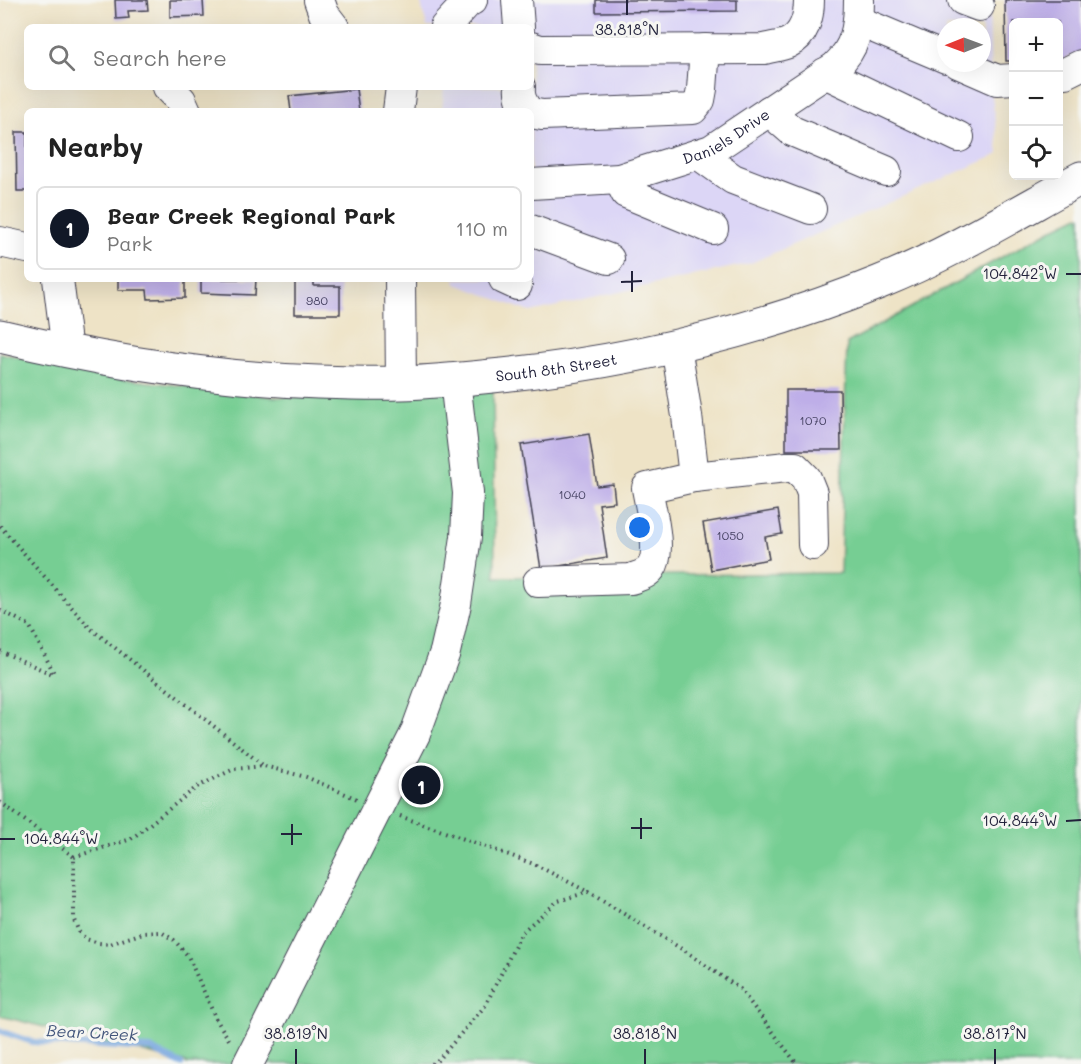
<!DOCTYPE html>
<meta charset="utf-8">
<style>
:root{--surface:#fff;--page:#f6f6f6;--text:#222;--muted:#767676;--line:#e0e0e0;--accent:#111827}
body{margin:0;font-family:Mali,sans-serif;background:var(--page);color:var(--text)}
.controls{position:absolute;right:18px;top:18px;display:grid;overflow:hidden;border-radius:9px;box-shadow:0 6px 24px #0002}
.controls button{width:54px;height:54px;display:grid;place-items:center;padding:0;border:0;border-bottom:2px solid var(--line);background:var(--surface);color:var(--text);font:30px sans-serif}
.compass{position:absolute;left:937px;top:18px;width:54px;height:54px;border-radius:50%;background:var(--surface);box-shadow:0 6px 24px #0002;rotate:269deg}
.you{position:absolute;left:640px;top:528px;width:21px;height:21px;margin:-15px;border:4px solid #fff;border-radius:50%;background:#1a73e8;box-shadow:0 0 0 9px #1a73e833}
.badge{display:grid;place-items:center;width:39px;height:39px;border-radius:50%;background:var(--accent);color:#fff;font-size:20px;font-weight:700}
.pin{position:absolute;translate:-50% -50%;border:3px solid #fff;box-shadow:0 2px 6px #0006}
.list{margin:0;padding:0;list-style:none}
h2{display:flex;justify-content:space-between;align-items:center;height:78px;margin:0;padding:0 24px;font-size:26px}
h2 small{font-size:20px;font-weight:400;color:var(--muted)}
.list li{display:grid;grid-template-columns:39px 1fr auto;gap:18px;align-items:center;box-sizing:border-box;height:84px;margin:0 12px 12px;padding:0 12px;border:2px solid var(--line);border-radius:9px}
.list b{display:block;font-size:22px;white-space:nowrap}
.list p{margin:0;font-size:20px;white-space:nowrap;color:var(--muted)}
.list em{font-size:20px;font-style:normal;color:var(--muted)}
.icon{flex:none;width:33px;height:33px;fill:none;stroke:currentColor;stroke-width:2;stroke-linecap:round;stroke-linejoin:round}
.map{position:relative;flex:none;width:1081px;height:1064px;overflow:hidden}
.search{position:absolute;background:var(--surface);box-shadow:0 6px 24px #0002;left:24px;top:24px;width:510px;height:66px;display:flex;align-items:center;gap:15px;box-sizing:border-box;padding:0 21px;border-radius:9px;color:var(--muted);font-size:22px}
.panel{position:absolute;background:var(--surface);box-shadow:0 6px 24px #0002;left:24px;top:108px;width:510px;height:174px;border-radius:9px}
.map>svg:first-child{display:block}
.built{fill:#dcd6f6;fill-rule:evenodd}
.green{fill:#76ce93;stroke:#4c7867;stroke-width:1.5}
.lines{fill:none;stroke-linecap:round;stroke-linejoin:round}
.stream{stroke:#74a4de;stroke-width:6}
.building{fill:#beaee8}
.minor-casing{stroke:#413f50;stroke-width:32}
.major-casing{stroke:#413f50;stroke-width:35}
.path{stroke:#413f50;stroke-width:4;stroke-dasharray:1.5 4.5;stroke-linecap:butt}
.minor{stroke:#fff;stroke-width:30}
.major{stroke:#fff;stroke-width:33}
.ticks{fill:none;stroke:#22223b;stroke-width:2}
.labels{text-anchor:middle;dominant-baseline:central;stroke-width:6;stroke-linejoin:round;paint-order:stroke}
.number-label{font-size:12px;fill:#494566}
.street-label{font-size:15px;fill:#22223b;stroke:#f6f6f2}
.water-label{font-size:16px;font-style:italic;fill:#43567c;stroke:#f6f6f2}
.ticks-label{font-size:15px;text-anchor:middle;fill:#22223b;stroke:#f6f6f2;stroke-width:6;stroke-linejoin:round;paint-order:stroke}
</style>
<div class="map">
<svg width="1081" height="1064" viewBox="0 0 1081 1064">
<rect width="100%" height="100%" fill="#f6f6f2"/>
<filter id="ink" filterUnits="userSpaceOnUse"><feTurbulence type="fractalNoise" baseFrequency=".0167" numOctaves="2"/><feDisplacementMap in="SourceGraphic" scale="12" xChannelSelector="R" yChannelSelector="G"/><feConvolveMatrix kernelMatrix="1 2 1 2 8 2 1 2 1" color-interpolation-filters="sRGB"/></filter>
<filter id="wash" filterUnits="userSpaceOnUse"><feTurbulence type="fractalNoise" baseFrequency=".008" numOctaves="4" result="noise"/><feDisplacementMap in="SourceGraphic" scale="24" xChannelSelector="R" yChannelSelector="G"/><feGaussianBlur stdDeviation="1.35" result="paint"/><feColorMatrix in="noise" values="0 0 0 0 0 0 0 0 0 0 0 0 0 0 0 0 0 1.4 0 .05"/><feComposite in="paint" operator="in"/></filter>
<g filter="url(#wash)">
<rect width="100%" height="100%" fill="#eee3c6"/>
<path class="built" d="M420,0H989L991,87L999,154L751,263L530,312L456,284L455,279H531V111H442L444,87H531V27H427ZM946,27H982V63H946Z"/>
<path class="green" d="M1081,215V1064H187L184,1062L0,1016V353L107,377L275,397L351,398L493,385L495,577L840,573L847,343L1056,227Z"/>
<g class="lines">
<path class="stream" d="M0,1031L32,1042L151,1049L181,1064"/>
</g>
<g id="blocks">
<path class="building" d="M115,0H147L148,10L128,11L129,18L116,19Z
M170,0H203L204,16L170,17Z
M596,0H737V11L596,12Z
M1005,0H1081V52L1058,62V22H1014V61H1006Z
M356,89L359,111H291L289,96Z
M16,132H27V191H17Z
M118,279H185V298L148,299L147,290H118Z
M201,279H256L255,295L201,293Z
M295,279H314V286H340V314H295Z
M786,390H840L841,450H786Z
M589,434L597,486L613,484L615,502L599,504L607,558L541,569L521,445Z
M778,510L782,534L765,537L769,559L711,570L703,523Z"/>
</g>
</g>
<g filter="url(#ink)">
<use href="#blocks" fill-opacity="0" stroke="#413f50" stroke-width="1.5"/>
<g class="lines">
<g class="minor-casing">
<g id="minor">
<path d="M319,0L324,14L334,27"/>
<path d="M517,0L519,27"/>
<path d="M963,0L979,6"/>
<path d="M858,21L946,58"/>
<path d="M445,27L468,2L472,0"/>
<path d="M531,47L540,50L764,49C771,47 781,46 788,43C805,35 809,16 809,0"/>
<path d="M958,63L997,80L1014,79"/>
<path d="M825,73L959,137"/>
<path d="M1058,74L1065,73L1081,65"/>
<path d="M168,87L181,100L186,111"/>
<path d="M520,87C519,97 522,103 528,111"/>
<path d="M398,111L401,87"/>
<path d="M769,111L792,131L886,171"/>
<path d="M531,113L542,115L693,109L700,100L702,89L705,49"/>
<path d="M698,154L733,179L811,209"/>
<path d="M619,179L626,193L713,229"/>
<path id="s1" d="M531,184L619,179L711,150L835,67C856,48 859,27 859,0"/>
<path d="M531,230L609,259"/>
<path d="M0,242L27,248"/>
<path d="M58,279L67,351"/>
<path d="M400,279L401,384"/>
<path d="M504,279L517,285"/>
<path d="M694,477L787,467H795L806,478L812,493L813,545"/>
<path d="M538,582L631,579C638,576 646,575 651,568C663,552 650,507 647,488L694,477L687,416L676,346"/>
<path d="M248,1064L415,734L445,652L456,604L466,537L468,493L455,380"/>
</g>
</g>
<g class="major-casing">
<g id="major">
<path id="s2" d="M0,336C104,361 210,378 318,382C346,383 374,384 402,383C432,382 462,379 492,376C625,363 757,332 880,282C949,254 1015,214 1081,178"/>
</g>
</g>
<path class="path" d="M0,526L90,628L264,766
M0,610L29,625L55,675
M0,651L54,675
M0,802L74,857V920L79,932L86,939L99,943L110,944L143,933L161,932L174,940L188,956L216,1019L231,1043
M400,816L534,864L588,892
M74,857L131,839L197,787L234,769L264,766L306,777L357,799
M432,1064L439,1059L485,1006L522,932L558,901L588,892L685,951L740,989L797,1064"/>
<use href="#minor" class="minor"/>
<use href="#major" class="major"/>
</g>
</g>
<path class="ticks" d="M627,0V15M632,271V292M1066,274H1081M621,282L642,281M641,818V839M1066,821L1081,820M292,824V845M631,828H652M281,834H302M0,839H15M296,1049V1064M645,1049V1064M995,1049V1064"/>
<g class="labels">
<g class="number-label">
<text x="317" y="300">980</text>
<text x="813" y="420">1070</text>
<text x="572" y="494">1040</text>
<text x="730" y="535">1050</text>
</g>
<g class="street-label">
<text stroke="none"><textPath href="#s1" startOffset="204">Daniels Drive</textPath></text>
<text stroke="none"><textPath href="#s2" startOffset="561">South 8th Street</textPath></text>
</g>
<g class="water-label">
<text transform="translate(92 1032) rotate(3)">Bear Creek</text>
</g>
</g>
<g class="ticks-label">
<text x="627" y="35">38.818°N</text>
<text x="1020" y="279">104.842°W</text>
<text x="1020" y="826">104.844°W</text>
<text x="61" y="844">104.844°W</text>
<text x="296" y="1039">38.819°N</text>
<text x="645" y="1039">38.818°N</text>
<text x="995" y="1039">38.817°N</text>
</g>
</svg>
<div class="controls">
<button>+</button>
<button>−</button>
<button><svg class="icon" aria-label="locate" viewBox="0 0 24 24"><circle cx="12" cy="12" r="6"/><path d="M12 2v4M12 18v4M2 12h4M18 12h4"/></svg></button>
</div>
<svg class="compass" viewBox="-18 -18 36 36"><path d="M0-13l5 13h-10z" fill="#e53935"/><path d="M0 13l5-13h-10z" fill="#767676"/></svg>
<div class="you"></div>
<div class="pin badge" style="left:421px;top:785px">1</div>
<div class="search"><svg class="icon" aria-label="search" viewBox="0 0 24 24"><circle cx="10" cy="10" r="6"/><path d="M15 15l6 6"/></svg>Search here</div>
<section class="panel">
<h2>Nearby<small></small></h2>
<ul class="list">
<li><span class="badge">1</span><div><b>Bear Creek Regional Park</b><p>Park</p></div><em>110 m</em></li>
</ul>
</section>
</div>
